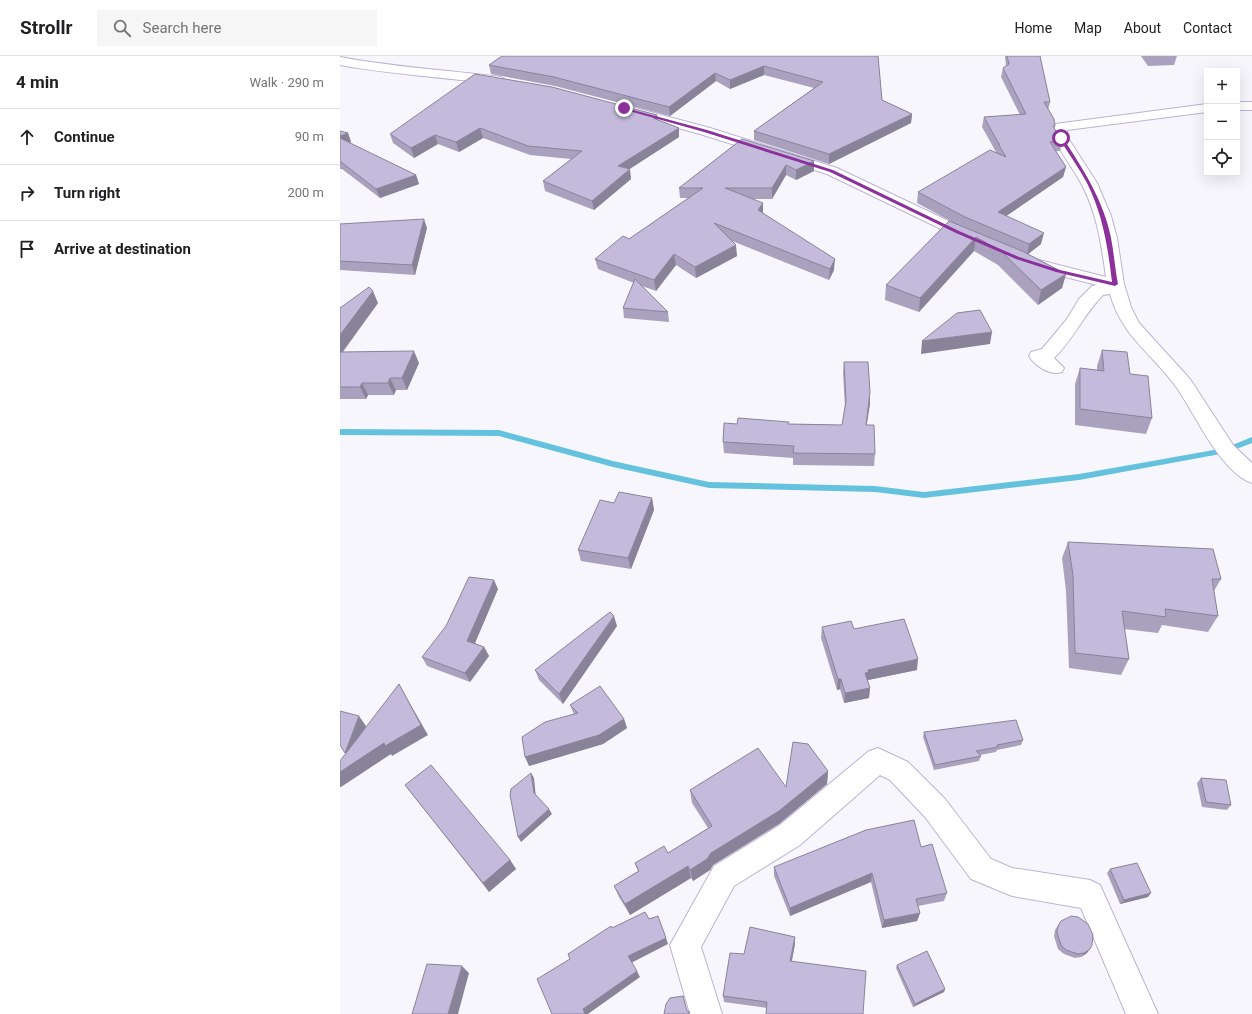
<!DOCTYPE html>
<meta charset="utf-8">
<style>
:root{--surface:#fff;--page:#f6f6f6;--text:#202124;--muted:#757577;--line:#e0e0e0}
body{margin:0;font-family:Roboto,sans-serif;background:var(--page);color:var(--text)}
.controls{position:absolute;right:12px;top:12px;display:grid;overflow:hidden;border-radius:0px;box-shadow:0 4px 16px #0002}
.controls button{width:36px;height:36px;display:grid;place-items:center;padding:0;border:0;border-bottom:1px solid var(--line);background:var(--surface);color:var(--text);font:20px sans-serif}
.stop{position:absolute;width:12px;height:12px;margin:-9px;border:3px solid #8c319c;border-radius:50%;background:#fff}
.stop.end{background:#8c319c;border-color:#fff;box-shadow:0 1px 4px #0008}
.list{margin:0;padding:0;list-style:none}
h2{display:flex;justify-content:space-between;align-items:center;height:52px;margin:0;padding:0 16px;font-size:17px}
h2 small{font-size:13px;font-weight:400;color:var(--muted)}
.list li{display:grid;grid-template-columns:26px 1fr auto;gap:12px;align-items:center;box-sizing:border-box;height:56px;padding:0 16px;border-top:1px solid var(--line)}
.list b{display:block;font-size:15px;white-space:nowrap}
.list em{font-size:13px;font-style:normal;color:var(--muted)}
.icon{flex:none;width:22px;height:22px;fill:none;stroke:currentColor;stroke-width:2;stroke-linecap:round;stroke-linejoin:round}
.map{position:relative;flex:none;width:912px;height:958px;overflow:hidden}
header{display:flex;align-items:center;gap:24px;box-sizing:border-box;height:56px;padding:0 20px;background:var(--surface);border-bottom:1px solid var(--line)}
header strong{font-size:19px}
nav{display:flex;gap:22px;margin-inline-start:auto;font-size:14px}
.search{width:280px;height:36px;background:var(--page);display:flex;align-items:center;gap:10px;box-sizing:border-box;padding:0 14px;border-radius:0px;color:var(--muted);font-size:15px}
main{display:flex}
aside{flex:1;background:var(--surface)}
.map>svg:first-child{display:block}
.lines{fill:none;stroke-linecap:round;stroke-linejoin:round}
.stream{fill:#65c2df;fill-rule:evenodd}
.minor-casing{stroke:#bcb3d4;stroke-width:2}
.minor{fill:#fff;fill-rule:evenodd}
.wall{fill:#a9a1bd}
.shaded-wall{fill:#89839a}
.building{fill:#c4bbdc;stroke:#89839a}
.route{fill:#8c319c}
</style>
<header>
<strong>Strollr</strong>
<div class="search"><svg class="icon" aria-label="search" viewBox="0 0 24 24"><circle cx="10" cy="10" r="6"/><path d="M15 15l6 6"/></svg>Search here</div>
<nav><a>Home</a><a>Map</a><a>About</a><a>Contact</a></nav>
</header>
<main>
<aside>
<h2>4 min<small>Walk · 290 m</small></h2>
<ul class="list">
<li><svg class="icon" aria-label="ahead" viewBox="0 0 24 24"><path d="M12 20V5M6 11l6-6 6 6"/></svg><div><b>Continue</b></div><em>90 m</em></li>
<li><svg class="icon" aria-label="right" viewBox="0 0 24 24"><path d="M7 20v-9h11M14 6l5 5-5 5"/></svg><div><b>Turn right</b></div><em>200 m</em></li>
<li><svg class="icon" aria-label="arrive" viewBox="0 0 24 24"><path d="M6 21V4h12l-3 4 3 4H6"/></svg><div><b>Arrive at destination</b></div></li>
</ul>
</aside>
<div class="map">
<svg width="912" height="958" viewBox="0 0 912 958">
<rect width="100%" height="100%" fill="#f8f6fd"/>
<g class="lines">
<path class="stream" d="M0,373L159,374L273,405L369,426L535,430L584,436L739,418L885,392L912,381V387L886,397L739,424L584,442L535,436L369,432L273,411L159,380L0,379Z"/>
<g class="minor-casing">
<path id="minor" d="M0,1C53,11 107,14 161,21L167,25L161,29C107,21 53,19 0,9Z
M897,46H912V54H897Z
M867,48V56L727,74L728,82L757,127L771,160L777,182L784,228L791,251L799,267L850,323L893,389L912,407V427C881,417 855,358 837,332C813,298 782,281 770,238L763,239C744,258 733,284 714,302L724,312L722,316C710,320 695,310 689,300L691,296L702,293L727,263L739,243L752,230L757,229L689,212L687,208L689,204L695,203L766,221C761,185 756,151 737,120C731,109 707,79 715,68Z
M288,50L370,72L497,112L638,179L640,182L638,185L632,187L626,185L487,118L360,78L283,57L281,54L283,51Z
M538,692L568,706L605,743L651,803L672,812L750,824L760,829L818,958H786L741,852L672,840L631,823L585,761L550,724L540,719L460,789L394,830L361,891L382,958H350L330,889L374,810L440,769L529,695Z"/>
</g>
<use href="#minor" class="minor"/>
</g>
<path class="wall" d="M538,0L542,44L572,58L571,67L489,108L414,84V75L474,32L424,19L390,33L376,25L330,60L215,30L151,18L149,9Z
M665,0H700L710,46L708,54L715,70L714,73L722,85L720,95H716L726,111L723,121L666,160L701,188L688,198L726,218L722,232L698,249L658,209L634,195L579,256L545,244L546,229L616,168L577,147L578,136L656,96L642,71L644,61L680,59L661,21L663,12L666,10Z
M801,0H837L834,9L808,10Z
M317,59L318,64L339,81L289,113L291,123L254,154L205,135L203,125L231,103L190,99L143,82L119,96L98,88L74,102L53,87L50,78Z
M0,75L8,77L11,86L9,87L76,119L79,128L40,142L2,113H0Z
M402,83L474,115L456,124L446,119L432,143H412L423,158L494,214L489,224L392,185L397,200L356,222L336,209L316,235L302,230L328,256L329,266L284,262L283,252L294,227L258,213L255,203L289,183L348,142H340L339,132Z
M0,168L87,172L75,219L0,214Z
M38,247L3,296L79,307L67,334H56L54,339H28L26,343H0V252Z
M762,294L790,318L812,362L806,378L735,369V328L740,312L757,314V310Z
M504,306L530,348L526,369L535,398L534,410L453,409V402L384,397L383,386L449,368L502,369L505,351L503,317Z
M312,442L314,454L291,513L241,505L238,494Z
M728,486L881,523L874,535L878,560L868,576L822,569L818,577L784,573L789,603L781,619L729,612L726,535L722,502Z
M158,533L135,587L144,591L149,600L130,626L87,610L82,601Z
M277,570L223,648L199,624L195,614Z
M482,571L514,573L577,614L528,624V626L530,632L529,642L504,647L500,633L497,634L481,582Z
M230,649L284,663L287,672L263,688L189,710L234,658Z
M584,676L683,684L681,689L657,694L656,696L640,699L641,700L639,705L594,714L583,681Z
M488,715L487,728L439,768L373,809L370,814L353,825L351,822L290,859L279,841L274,830L298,815L295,807L328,797L368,772L352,747L350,734L446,731Z
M861,722L891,749L887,754L862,751L857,727Z
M65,729L170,804L176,813L149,836Z
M581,791L607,837L604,845L578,850L580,857L577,865L542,872L531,826L450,860L434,820V811Z
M770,813L808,841L780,848L767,817Z
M721,865L747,897L741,901L735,902L724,898L718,893L714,880L715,874Z
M455,888L452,905L427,952L384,946L383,940L404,898Z
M557,909L605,933L604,936L573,951L556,912Z"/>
<path class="shaded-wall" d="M424,10V19L390,33V24Z
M375,17L376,25L330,60L329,51Z
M572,58L571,67L489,108V98Z
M317,59L319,68L313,62Z
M140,72L143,82L119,96L116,86Z
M339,72V81L279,120L278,110Z
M8,77L11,86L0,90V80Z
M95,79L98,88L74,102L71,92Z
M474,105V115L456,124V114Z
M446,109V119L432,143V132Z
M726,111L723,121L656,167L658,156Z
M290,113L291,123L254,154L252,145Z
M76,119L79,128L40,142L36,133Z
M423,147V157L418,154Z
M84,163L87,172L75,219L72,209Z
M704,177L701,188L687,199L689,188Z
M636,181L634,195L579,256L580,242Z
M396,189L397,200L356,222L355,211Z
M334,198L336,209L316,235L314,224Z
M495,203L494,214L489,224L490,213Z
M726,218L722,232L698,249L701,234Z
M33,235L38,247L0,299V279Z
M652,276L650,288L581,298L582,285Z
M74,295L79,307L67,334L62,322Z
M50,322L56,334L54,339L48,327Z
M22,327L28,339L26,343L20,331Z
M530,336V348L525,380L526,369Z
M312,442L314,454L291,513L288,502Z
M154,524L158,533L132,594L127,585Z
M274,560L277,570L223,648L219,638Z
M144,591L149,600L130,626L125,617Z
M578,603L577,614L528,624V627L525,617L528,614Z
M498,623H501L500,633L497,634Z
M59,628L65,639L88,679L52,700L51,698L1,731H0V716Z
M530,632L529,642L504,647L505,637Z
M19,660L26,670L13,707L5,697Z
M284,663L287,672L263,688L189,710L185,701Z
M488,715L487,728L439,768L373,809L370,814L353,825L350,814L371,797Z
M191,717L194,722L196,742L194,737Z
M209,753L212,758L181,786L178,781Z
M170,804L176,813L149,836L143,827Z
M348,810L351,822L290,859L285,848Z
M532,817L531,826L450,860V852Z
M811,837L808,841L780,848L784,844Z
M580,857L577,865L542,872L544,864Z
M455,881V888L450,912V905Z
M326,882L328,888L291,907L288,900Z
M750,893L747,897L741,901L744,897Z
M122,910L129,917L118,958H108Z
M297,915L300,921L248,958H245L243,953Z
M605,933L604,936L573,951L575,948Z"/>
<path class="building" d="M162,0H538L542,44L572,58L489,98L414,75L483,26L424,10L390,24L375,17L329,51L214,21L149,9Z
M667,0H700L710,46H704L714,63L715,70H713L722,85L710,86L726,111L658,156L704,177L689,188L625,161L578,136L650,94L666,101L659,89L660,88H659L644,61L686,58L663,12L669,8Z
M135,18L212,31L317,59L313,62L339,72L278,110L290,113L252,145L203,125L242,95L188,90L140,72L116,86L95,79L71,92L50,78Z
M0,75L8,77L0,80Z
M0,82L76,119L36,133L0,105Z
M402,83L474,105L456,114L446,109L432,132H385L423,147L418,154L495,203L490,213L374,167L396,189L355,211L334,198L314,224L255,203L283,180L289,183L363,132H339Z
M84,163L72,209L0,205V168Z
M609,165L682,195L726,218L701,234L661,195L636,181L580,242L546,229Z
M295,223L328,256L283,252Z
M29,231L33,235L0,279V252Z
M640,254L652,276L582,285L617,257Z
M762,294L787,296L790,318L808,320L812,362L740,353V312L764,315Z
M74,295L62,322H50L48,327H22L20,331H0V296Z
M504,306H528L530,336L526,369H534L535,398L453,397L454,390L383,386L384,367L397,368L398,362L449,366L448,368L502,369L506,345Z
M279,436L312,442L288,502L238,494L260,444L274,447Z
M728,486L873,493L881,523H872L878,560L825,553L826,561L782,555L789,603L735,597L733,519Z
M129,521L154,524L127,585L144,591L125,617L82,601L106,570Z
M270,556L274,560L219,638L195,614Z
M564,563L578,603L528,614L529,616L525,617L530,632L505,637L501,623H498L482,571L511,565L514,573Z
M59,628L81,669L45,690L44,687L0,716V705Z
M260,630L284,663L259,679L185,701L182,681L205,666L238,657L230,649Z
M0,655L19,660L5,697L0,689Z
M676,664L683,684L657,689L658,691L636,695L641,700L595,709L584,676Z
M453,686L468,688L488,715L439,755L371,797L367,803L350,814L348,810L285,848L274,830L299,815L295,807L324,790L328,797L372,770L350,734L418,692L446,731Z
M91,709L170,804L143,827L65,729Z
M191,717L194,737L209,753L178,781L170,739L171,733Z
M861,722L886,724L891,749L866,746Z
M574,764L581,791L592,788L607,837L576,843L580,857L544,864L532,817L450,852L434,811L526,774Z
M797,807L811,837L784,844L770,813Z
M305,856L309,863L318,860L326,882L288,900L297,915L243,953L245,958H212L197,923L230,903L228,898L271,870L272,872Z
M731,860L738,861L748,868L753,879L752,889L750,893L744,897L738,898L726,894L721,889L717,876L718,870L721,865Z
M410,871L455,881L450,905L526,915L523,958H426L427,946L383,940L390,897L404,898Z
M587,895L605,933L575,948L557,909Z
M87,908L122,910L108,958H72Z
M343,940L347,955L350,956L348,958H324L326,948L330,942Z"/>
<path class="route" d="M282,51L367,74L493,114L619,175L679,201L720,214L772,226C768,192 763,159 747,127C739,112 728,97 719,82H723C743,113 764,145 771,182C774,197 775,213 778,228L775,230L716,216L676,203L616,177L490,116L364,76L282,53Z"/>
</svg>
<div class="controls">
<button>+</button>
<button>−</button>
<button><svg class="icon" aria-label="locate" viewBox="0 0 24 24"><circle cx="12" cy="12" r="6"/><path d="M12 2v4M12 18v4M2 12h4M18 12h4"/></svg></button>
</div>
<div class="stop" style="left:721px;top:82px"></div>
<div class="stop end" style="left:284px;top:52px"></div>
</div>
</main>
